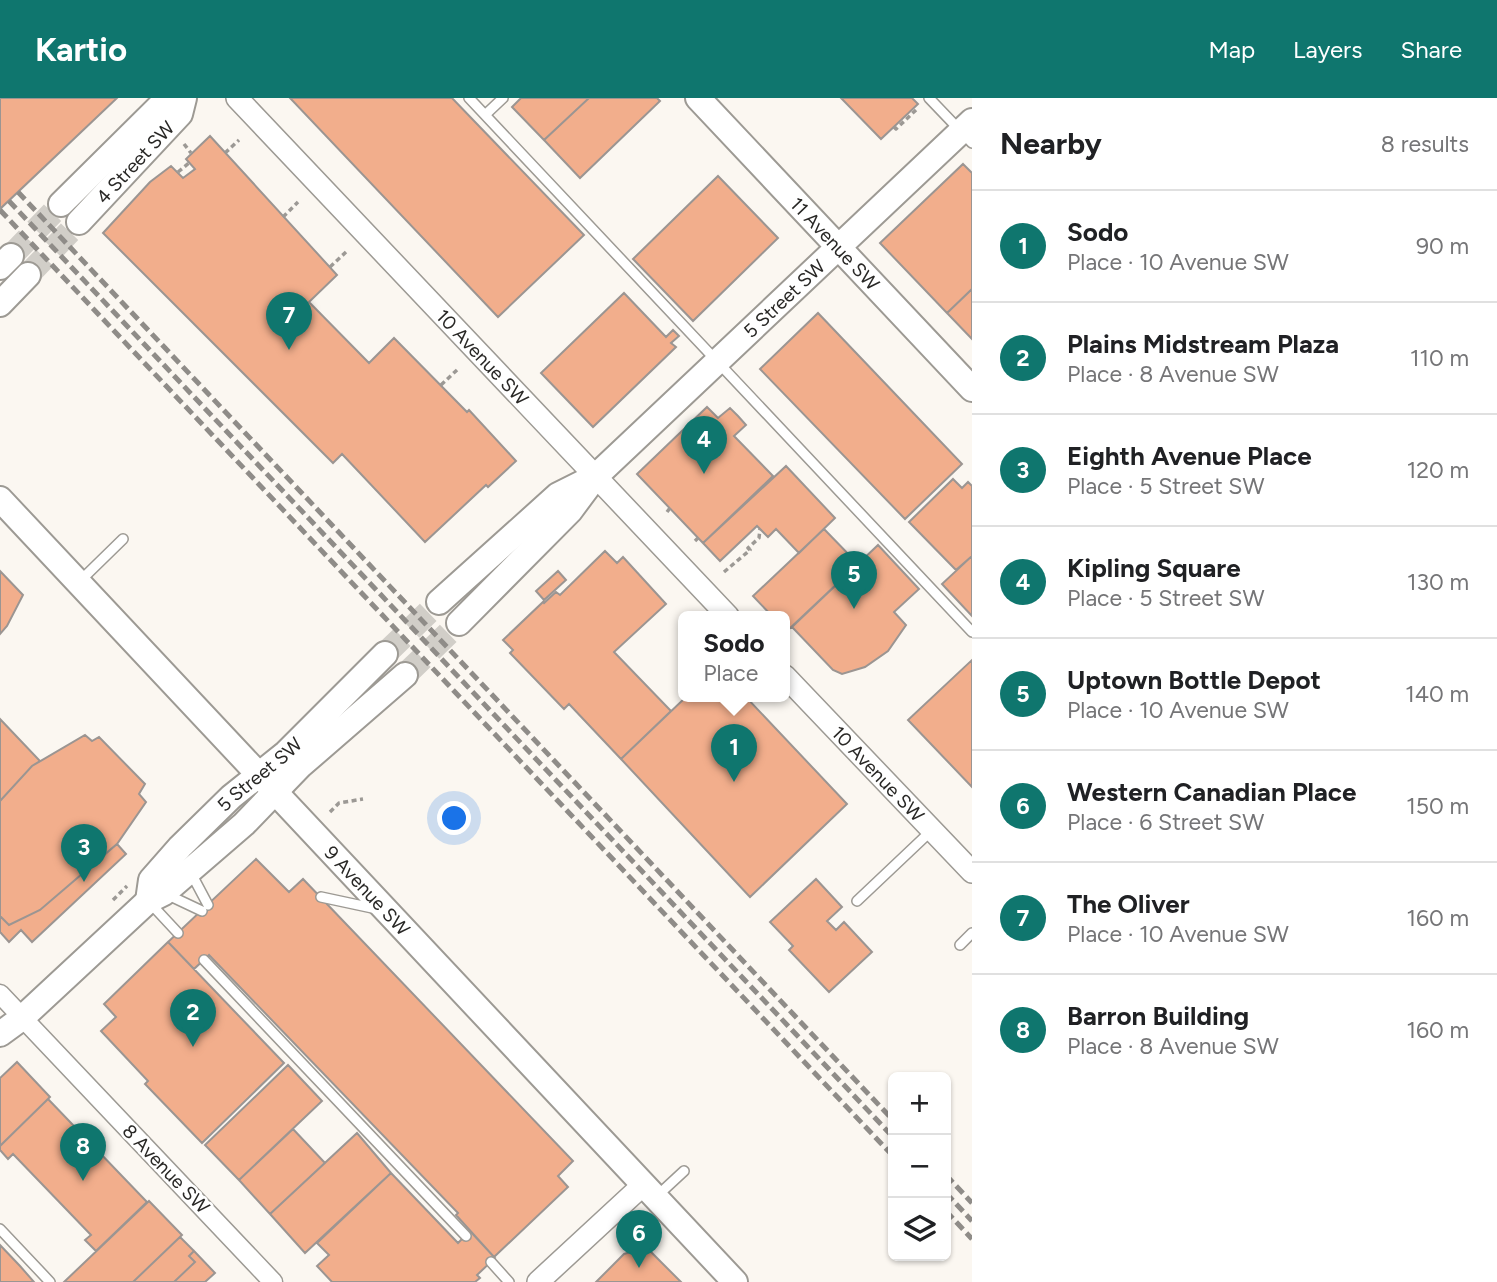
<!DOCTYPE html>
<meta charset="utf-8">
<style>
:root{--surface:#fff;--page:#f2f2f2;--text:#202124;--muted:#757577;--line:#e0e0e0;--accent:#0f766e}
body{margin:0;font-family:Figtree,sans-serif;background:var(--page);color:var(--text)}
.controls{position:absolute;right:21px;bottom:21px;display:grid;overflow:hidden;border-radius:10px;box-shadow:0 2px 5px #0004}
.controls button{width:63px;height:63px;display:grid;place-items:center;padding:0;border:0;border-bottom:2px solid var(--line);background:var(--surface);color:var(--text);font:35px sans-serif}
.you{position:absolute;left:455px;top:721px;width:24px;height:24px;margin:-18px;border:5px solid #fff;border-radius:50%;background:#1a73e8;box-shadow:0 0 0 10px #1a73e833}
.badge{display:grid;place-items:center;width:46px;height:46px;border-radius:50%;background:var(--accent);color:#fff;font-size:23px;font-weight:700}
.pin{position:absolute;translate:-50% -58px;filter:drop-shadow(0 2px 4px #0008)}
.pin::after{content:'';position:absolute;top:37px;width:24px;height:21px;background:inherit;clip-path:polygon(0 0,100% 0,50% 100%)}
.popup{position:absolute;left:678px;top:513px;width:112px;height:91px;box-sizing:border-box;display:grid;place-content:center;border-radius:10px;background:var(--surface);filter:drop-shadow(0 2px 5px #0005);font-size:23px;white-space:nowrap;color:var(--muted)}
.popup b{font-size:26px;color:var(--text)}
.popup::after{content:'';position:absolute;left:50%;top:100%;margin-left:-14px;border:14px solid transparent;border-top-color:var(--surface)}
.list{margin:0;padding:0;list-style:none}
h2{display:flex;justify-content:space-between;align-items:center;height:91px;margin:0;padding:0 28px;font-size:30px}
h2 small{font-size:23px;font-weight:400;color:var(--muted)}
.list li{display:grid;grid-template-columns:46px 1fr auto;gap:21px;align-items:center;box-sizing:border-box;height:112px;padding:0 28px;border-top:2px solid var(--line)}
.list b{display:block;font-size:26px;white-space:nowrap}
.list p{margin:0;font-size:23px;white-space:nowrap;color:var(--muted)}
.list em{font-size:23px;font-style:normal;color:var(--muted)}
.icon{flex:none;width:38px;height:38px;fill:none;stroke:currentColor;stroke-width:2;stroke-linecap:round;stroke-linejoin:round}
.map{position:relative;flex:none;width:972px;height:1184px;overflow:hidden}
header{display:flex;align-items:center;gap:42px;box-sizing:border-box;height:98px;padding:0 35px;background:var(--accent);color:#fff}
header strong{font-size:33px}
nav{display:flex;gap:38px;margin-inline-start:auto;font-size:24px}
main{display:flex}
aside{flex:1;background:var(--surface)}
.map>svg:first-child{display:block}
.building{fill:#f2ae8c;stroke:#9b9592;stroke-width:2}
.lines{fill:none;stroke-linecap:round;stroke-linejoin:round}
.secondary-tunnel{stroke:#d1cec8;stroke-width:24;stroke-dasharray:24 12;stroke-linecap:butt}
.service-casing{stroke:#9d9a94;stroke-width:12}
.minor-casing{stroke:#9d9a94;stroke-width:21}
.tertiary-casing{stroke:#9d9a94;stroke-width:24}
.secondary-casing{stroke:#9d9a94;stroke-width:28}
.path{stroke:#9c9995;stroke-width:3.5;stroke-dasharray:5 3.5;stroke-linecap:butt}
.service{stroke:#fff;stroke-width:9}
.minor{stroke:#fff;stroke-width:18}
.tertiary{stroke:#fff;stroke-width:21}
.secondary{stroke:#fff;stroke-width:24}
.rail{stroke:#8f8c88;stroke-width:5;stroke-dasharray:10 5;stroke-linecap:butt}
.labels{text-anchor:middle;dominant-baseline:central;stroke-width:5;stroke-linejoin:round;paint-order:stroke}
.street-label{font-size:19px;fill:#292826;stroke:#fff}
</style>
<header>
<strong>Kartio</strong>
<nav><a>Map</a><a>Layers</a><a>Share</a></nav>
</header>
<main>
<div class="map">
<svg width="972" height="1184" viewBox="0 0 972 1184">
<rect width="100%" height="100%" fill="#fbf7f1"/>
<path class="building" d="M0,0H117L0,111Z
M290,0H452L584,137L498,219Z
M521,0H589L544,42L512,9Z
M589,0H657L660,3L580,80L544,42Z
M841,0H912L918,6L881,41Z
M210,38L337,177L309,204L369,265L394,240L467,314L469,312L516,363L488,389L486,387L425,444L342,356L333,365L103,135L150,84L171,68L183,80L195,71L186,61Z
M963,66L972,75V191L947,215L880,145Z
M718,78L778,140L693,223L633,161Z
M972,191V241L947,215Z
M624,195L666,239L673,232L679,238L671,245L676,249L593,329L541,275Z
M818,215L962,366L905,421L760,271Z
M707,309L718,320L730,310L738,318L746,327L734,338L773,378L703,445L637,376Z
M786,368L835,420L799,455L776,431L768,439L757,428L720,463L703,445Z
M953,381L962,390L968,384L972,388V458L956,472L909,424Z
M824,431L858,466L787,533L785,518H772L753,498Z
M878,447L919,491L894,514L906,527L888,553L865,569L842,576L833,572L792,529Z
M605,453L617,465L623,459L666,506L614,554L671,613L621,661L569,606L564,611L510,555L513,552L503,542L543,504L544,505L556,494L560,497Z
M972,458V518L942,486Z
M0,473L23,497L7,528L0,536Z
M558,473L566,482L544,502L536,493Z
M972,562V689L908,622Z
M687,598H745L847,706L750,799L621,661Z
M0,621L40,663L32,668L0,703Z
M85,637L92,643L99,639L145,686L139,696L146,704L117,746L40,812L9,827L0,818V703L32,668Z
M117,746L126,756L32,844L21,832L9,844L0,834V818L9,827L40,812Z
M256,761L289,794L303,781L573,1063L558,1078L568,1089L494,1159L456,1117L458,1115L209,857L194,871L168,844Z
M816,781L842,809L827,823L836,832L844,824L872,854L829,894L789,852L793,848L770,824Z
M168,844L284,965L202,1045L145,986L148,983L101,933L116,919L104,906Z
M17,964L50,999L0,1048V980Z
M288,967L322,1003L239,1082L205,1047Z
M48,1001L147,1104L96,1153L85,1142L91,1137L13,1056L8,1061L0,1052V1048Z
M293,1031L325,1065L270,1116L239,1082Z
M357,1035L391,1075L305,1155L270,1116Z
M391,1075L458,1145L470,1133L495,1160L477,1177L480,1180L475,1184H332L317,1168L329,1157L317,1145Z
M149,1103L182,1137L133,1184H64Z
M180,1139L194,1153L189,1158L195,1164L174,1184H133Z
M0,1147L20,1168L34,1184H0Z
M641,1151L651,1154L681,1184H596L624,1156Z
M194,1153L215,1175L205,1184H174L195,1164L189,1158Z"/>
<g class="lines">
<path class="secondary-tunnel" d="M11,158L61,106
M28,177L79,124
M385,556L439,504
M405,577L459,525"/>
<g class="service-casing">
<path id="service" d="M469,0L972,534
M929,0L972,45
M485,17L503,0
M79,484L123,441
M191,775L208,807
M166,796L202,813
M321,799L377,811
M857,803L931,733
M151,806L178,835
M960,847L972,835
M204,862L466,1138
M657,1098L684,1073
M0,1131L50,1184
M491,1164L509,1184"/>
</g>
<g class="minor-casing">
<path id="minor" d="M0,896L273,1184"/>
</g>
<g class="tertiary-casing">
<g id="tertiary">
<path id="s1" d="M237,0L728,518"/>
<path id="s2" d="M785,578L972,774"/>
<path d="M538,1184L644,1086"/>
</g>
</g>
<g class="secondary-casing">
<g id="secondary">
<path id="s3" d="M698,0L972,291"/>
<path d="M61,106L168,0"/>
<path id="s4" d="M79,124L180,16L184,0"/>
<path d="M0,169L11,158"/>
<path d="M0,206L28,177"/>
<path id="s5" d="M0,401L735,1184"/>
<path d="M439,504L558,397L592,380"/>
<path id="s6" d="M459,525L570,413L596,378L972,23"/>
<path id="s7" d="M148,803L151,782L180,749L231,699L286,655L385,556"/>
<path d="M0,936L22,920L148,803L164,795L244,726L300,668L405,577"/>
</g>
</g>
<path class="path" d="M894,29L896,31L918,10
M184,46L191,55
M225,55L239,42
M178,74L189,65
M283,119L298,104
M330,169L346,154
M441,287L458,271
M667,414L670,410
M695,443L698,440
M724,474L750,452L748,450L759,440L760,431
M330,714L339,705L363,701
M113,802L127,788"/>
<use href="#service" class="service"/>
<use href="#minor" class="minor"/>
<use href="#tertiary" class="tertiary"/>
<use href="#secondary" class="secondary"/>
<path class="rail" d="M18,94L893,1022
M9,103L893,1039
M0,112L893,1058
M946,1077L972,1105
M946,1095L972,1123
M946,1113L972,1141"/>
</g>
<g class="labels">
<g class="street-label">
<text stroke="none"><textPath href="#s4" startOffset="82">4 Street SW</textPath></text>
<text stroke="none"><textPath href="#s3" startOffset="200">11 Avenue SW</textPath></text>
<text stroke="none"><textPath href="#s6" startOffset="460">5 Street SW</textPath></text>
<text stroke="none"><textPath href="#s1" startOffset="357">10 Avenue SW</textPath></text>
<text stroke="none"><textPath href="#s7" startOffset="173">5 Street SW</textPath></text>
<text stroke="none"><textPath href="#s2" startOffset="135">10 Avenue SW</textPath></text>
<text stroke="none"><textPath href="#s5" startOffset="537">9 Avenue SW</textPath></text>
<text transform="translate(166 1071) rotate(46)">8 Avenue SW</text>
</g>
</g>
</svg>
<div class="controls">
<button>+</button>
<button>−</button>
<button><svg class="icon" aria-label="layers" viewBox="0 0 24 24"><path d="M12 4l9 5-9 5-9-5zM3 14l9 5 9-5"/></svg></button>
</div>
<div class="you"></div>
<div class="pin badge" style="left:734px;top:684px">1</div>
<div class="popup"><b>Sodo</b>Place</div>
<div class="pin badge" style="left:193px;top:949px">2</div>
<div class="pin badge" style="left:84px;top:784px">3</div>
<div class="pin badge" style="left:704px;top:376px">4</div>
<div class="pin badge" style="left:854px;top:511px">5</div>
<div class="pin badge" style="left:639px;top:1170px">6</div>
<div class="pin badge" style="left:289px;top:252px">7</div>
<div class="pin badge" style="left:83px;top:1083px">8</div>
</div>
<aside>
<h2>Nearby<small>8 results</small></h2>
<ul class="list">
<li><span class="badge">1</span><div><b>Sodo</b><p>Place · 10 Avenue SW</p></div><em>90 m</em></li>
<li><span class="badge">2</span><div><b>Plains Midstream Plaza</b><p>Place · 8 Avenue SW</p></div><em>110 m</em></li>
<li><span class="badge">3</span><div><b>Eighth Avenue Place</b><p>Place · 5 Street SW</p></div><em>120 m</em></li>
<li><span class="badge">4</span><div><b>Kipling Square</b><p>Place · 5 Street SW</p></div><em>130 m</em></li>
<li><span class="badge">5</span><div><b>Uptown Bottle Depot</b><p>Place · 10 Avenue SW</p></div><em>140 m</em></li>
<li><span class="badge">6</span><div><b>Western Canadian Place</b><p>Place · 6 Street SW</p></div><em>150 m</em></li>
<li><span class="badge">7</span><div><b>The Oliver</b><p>Place · 10 Avenue SW</p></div><em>160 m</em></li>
<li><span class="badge">8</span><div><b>Barron Building</b><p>Place · 8 Avenue SW</p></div><em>160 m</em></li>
</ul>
</aside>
</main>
